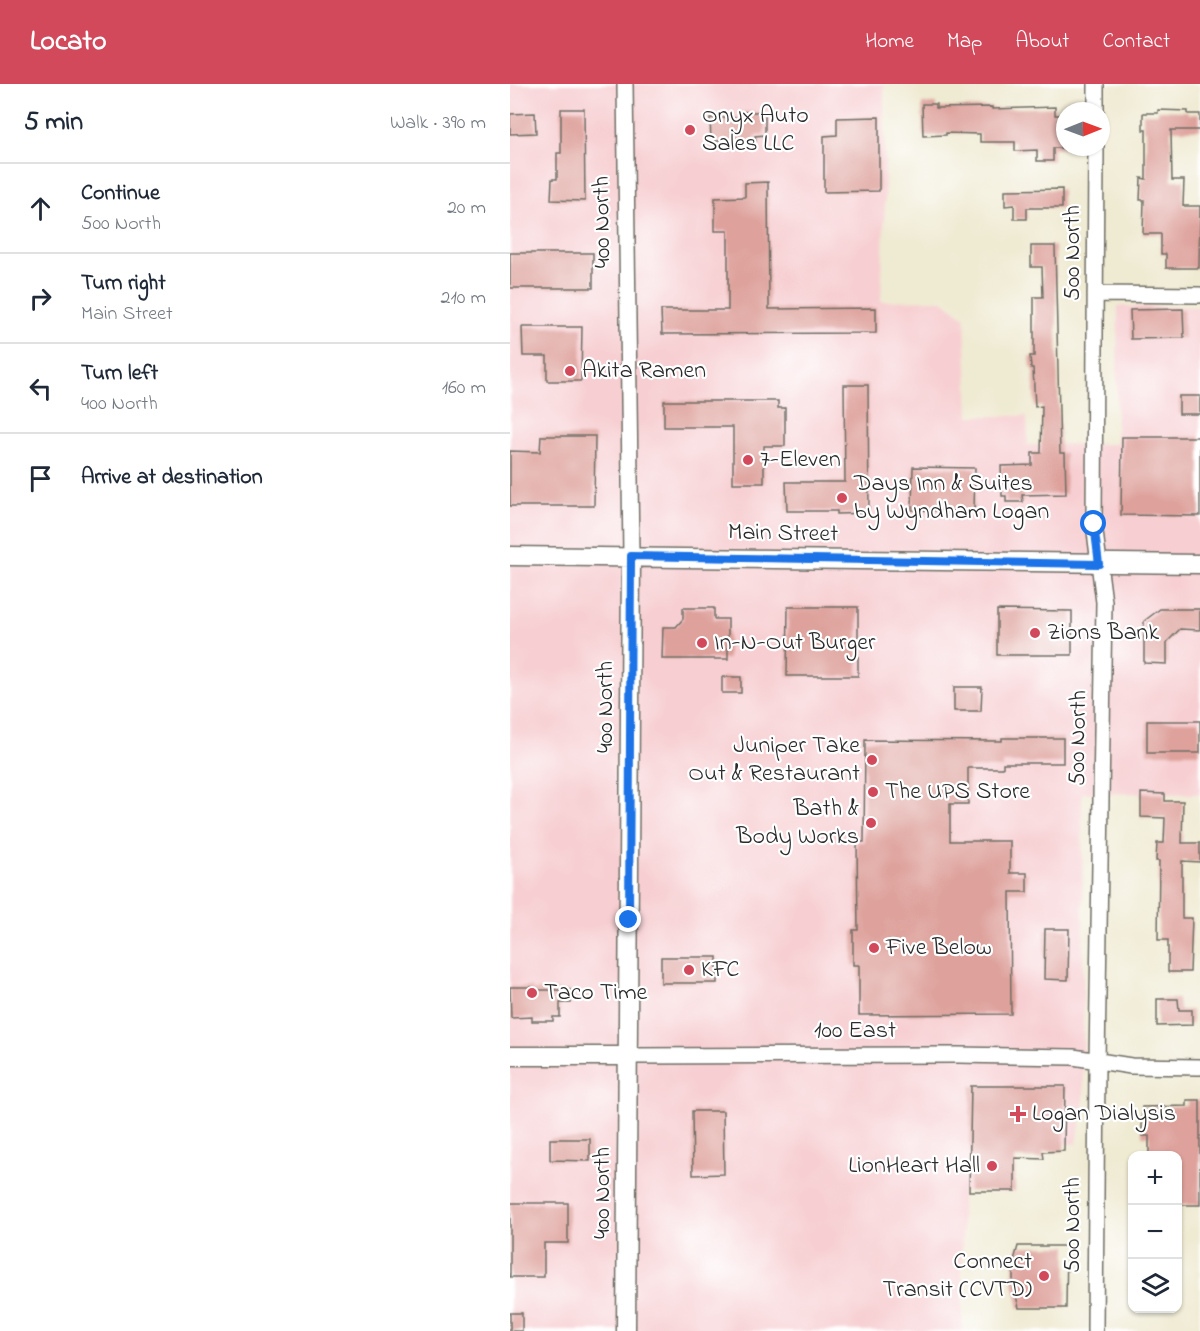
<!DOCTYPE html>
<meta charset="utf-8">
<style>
:root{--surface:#fff;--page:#f6f6f7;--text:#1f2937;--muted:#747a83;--line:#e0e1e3;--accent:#d1495b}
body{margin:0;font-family:"Indie Flower",sans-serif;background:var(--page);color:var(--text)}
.controls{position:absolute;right:18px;bottom:18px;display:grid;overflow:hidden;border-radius:12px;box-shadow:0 2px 4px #0004}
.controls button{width:54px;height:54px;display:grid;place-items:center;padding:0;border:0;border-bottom:2px solid var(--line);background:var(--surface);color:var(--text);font:30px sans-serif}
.compass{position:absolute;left:546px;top:18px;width:54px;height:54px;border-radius:50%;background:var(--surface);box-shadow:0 2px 4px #0004;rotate:89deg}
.stop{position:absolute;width:18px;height:18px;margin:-14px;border:4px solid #1a73e8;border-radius:50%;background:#fff}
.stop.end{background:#1a73e8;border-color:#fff;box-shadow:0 2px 6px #0008}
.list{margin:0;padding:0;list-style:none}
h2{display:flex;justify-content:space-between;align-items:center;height:78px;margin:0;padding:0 24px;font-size:26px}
h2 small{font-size:20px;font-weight:400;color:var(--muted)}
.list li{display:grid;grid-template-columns:39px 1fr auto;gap:18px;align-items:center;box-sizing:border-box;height:90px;padding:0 24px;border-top:2px solid var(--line)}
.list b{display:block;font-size:22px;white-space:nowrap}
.list p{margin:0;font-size:20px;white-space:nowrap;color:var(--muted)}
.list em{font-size:20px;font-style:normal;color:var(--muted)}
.icon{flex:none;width:33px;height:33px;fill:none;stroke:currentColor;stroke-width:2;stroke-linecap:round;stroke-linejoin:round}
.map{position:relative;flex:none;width:690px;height:1247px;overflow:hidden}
header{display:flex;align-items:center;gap:36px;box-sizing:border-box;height:84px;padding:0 30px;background:var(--accent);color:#fff}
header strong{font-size:28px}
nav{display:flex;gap:33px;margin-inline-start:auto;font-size:21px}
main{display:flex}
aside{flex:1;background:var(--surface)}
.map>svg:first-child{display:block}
.built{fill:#f7cfd2}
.building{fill:#dea19b}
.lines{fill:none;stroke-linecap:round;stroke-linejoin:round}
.minor-casing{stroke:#706e65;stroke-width:18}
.major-casing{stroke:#706e65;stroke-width:21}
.minor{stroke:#fff;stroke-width:15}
.major{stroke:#fff;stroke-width:18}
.route{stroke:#1a73e8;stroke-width:8}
.poi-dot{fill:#d1495b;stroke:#fff;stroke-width:2}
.labels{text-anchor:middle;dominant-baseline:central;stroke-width:4.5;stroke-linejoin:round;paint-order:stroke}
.poi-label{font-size:24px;fill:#2b2b2b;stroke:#fff;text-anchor:start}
.street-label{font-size:24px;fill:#2b2b2b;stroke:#fff}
</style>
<header>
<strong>Locato</strong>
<nav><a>Home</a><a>Map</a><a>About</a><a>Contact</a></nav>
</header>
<main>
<aside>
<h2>5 min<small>Walk · 390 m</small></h2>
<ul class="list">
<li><svg class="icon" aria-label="ahead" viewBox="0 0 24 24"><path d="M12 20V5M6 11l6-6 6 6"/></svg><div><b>Continue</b><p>500 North</p></div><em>20 m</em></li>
<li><svg class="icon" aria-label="right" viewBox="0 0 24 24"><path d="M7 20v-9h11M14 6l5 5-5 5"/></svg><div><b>Turn right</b><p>Main Street</p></div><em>210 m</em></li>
<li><svg class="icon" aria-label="left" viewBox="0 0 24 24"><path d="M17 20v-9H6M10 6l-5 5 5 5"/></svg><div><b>Turn left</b><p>400 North</p></div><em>160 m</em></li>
<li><svg class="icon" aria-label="arrive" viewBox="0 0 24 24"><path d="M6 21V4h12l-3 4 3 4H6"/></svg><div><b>Arrive at destination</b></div></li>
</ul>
</aside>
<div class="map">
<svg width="690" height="1247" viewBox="0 0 690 1247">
<rect width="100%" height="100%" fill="#fff"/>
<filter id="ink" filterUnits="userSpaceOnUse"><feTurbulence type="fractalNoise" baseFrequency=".0167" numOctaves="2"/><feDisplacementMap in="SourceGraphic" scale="12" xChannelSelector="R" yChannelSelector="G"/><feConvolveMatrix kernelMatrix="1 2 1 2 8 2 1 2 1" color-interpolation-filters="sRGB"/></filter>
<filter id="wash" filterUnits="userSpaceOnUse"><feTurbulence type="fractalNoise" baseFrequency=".008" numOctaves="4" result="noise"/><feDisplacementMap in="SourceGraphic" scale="24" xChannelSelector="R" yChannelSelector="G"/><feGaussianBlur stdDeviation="1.35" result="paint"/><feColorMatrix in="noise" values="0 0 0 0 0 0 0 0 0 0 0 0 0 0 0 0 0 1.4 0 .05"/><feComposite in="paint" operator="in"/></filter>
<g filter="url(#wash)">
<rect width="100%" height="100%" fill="#efead2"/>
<path class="built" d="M0,0H374L375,119L371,217L433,216L455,234L459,332H517L518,361L606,360L608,222L690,223V710L572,709L574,1016L567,1060L506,1058L505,1108L452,1107V1247H0Z"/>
<g id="blocks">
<path class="building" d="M412,20H426V24L482,23V25L545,23V31H555V64H543V77H527V66L505,67V58H470V50L436,49V51L413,52Z
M51,25H74L75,117L41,116L42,95H47V69H51Z
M648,26L678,27V30H690V46H661L662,96H674L673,122H690L689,184H656V170H651V150H633L634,116H630L631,94L636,95V46H633V29H648Z
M230,28H255V51L245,52L246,57H201L200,34H231Z
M25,29L26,49L0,50V30Z
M369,33V107L314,108V52L327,51V34Z
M258,98L259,225L366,224V249L152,250L151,226H218V147H205V114L235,113V99Z
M552,105V124H517V135H504V121L495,122V106Z
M521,162H545L550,369H555L556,410L512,411L513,418H496V412H492L491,382L522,381V369H531L532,322L525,323L523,284H521L520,272H524V213H533L532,183H521Z
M0,169H83V204H0Z
M673,225L674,254L621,255L620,226Z
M12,243H72L71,297H37V272H13Z
M334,301H358L359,429L327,430V427H277L276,398H335Z
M669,312H690V330H669Z
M154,317H268V324H275V362H254V399H223V343H154Z
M31,352H85L84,422H0V367L30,368Z
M612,353H690V432L611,431Z
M403,383L465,384L464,427L402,426Z
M278,523H348V592H277Z
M173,524H204V535H218V575H152L153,543H166L173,535Z
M650,525H690V546L670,545L657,558V580L634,579V537Z
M487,526L562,527V571H487Z
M212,593H231V609H212Z
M444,603H472L471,627H444Z
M637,637H690V669H637Z
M492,654H553V679H493V684H458V720H440V757H500V789H517V808H500L501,930L349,931V881H343V846H348L347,758H354L355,656L492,657Z
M631,709L655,710V717H673L672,759H690V778L672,777V834H682L680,888H658V856H648L649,777H646L647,759H654L655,734L631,733Z
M535,845H559L558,896L534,895Z
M151,873H207V899H151Z
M0,903H22V906H60L61,919H50V933H43V937H22V933L1,934Z
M647,915H668L669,926H682V941L647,942Z
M461,1002H555L554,1067L533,1068L534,1075L505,1074V1107H459Z
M677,1016H690V1121H668V1071H639V1052H632V1023L677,1022Z
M182,1027H213L214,1090L183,1091Z
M40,1055H80V1077L40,1076Z
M0,1119H58V1159H34V1193H0Z
M508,1162H557L556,1224H509L503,1199V1180Z
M0,1229H12V1247H0Z"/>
</g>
</g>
<g filter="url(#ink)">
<use href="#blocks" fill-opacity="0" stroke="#706e65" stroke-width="1.5"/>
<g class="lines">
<g class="minor-casing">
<path id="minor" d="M115,0L121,472
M586,27V0
M585,210L690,211
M118,972L448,971L563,973L621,982L690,983
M585,1247L587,977L594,518L584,440L586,63"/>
</g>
<g class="major-casing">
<path id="major" d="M0,472L690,480
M0,972H118
M116,1247L121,472"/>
</g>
<use href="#minor" class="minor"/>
<use href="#major" class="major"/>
</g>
</g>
<g class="lines" filter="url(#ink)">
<path class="route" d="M119,836L121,472L589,480L584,440"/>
</g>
<g class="poi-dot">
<circle cx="180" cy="46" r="6"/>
<circle cx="60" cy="287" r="6"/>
<circle cx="238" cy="376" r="6"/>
<circle cx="332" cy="414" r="6"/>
<circle cx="525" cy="549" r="6"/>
<circle cx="192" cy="559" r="6"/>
<circle cx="362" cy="676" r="6"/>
<circle cx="363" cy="708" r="6"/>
<circle cx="361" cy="739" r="6"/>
<circle cx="364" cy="864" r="6"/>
<circle cx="179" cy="886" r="6"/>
<circle cx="22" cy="909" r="6"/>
<path d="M505 1021h6v6h6v6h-6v6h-6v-6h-6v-6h6z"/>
<circle cx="482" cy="1082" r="6"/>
<circle cx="534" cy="1192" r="6"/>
</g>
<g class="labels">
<g class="poi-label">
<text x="192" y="32">Onyx Auto<tspan x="192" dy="28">Sales LLC</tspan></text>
<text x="72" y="287">Akita Ramen</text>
<text x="250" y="376">7-Eleven</text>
<text x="344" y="400">Days Inn &amp; Suites<tspan x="344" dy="28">by Wyndham Logan</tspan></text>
<text x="537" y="549">Zions Bank</text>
<text x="204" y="559">In-N-Out Burger</text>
<text x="350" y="662" text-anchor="end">Juniper Take<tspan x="350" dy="28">Out &amp; Restaurant</tspan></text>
<text x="375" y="708">The UPS Store</text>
<text x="349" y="725" text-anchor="end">Bath &amp;<tspan x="349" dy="28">Body Works</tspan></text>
<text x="376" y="864">Five Below</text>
<text x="191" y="886">KFC</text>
<text x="34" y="909">Taco Time</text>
<text x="522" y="1030">Logan Dialysis</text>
<text x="470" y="1082" text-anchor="end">LionHeart Hall</text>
<text x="522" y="1178" text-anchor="end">Connect<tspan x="522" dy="28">Transit (CVTD)</tspan></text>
</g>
<g class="street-label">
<text transform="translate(93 138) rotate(-91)">400 North</text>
<text transform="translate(563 169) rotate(-90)">500 North</text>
<text transform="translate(273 450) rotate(1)">Main Street</text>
<text transform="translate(96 623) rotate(-90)">400 North</text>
<text transform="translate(569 654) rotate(-89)">500 North</text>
<text x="345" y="947">100 East</text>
<text transform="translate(93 1109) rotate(-90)">400 North</text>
<text transform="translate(563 1141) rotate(-90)">500 North</text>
</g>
</g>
</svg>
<div class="controls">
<button>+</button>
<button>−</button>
<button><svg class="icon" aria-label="layers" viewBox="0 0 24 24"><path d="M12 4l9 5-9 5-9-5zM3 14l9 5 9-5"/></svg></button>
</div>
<svg class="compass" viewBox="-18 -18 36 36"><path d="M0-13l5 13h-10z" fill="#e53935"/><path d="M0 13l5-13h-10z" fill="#747a83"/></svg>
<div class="stop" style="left:584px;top:440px"></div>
<div class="stop end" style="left:119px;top:836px"></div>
</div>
</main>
